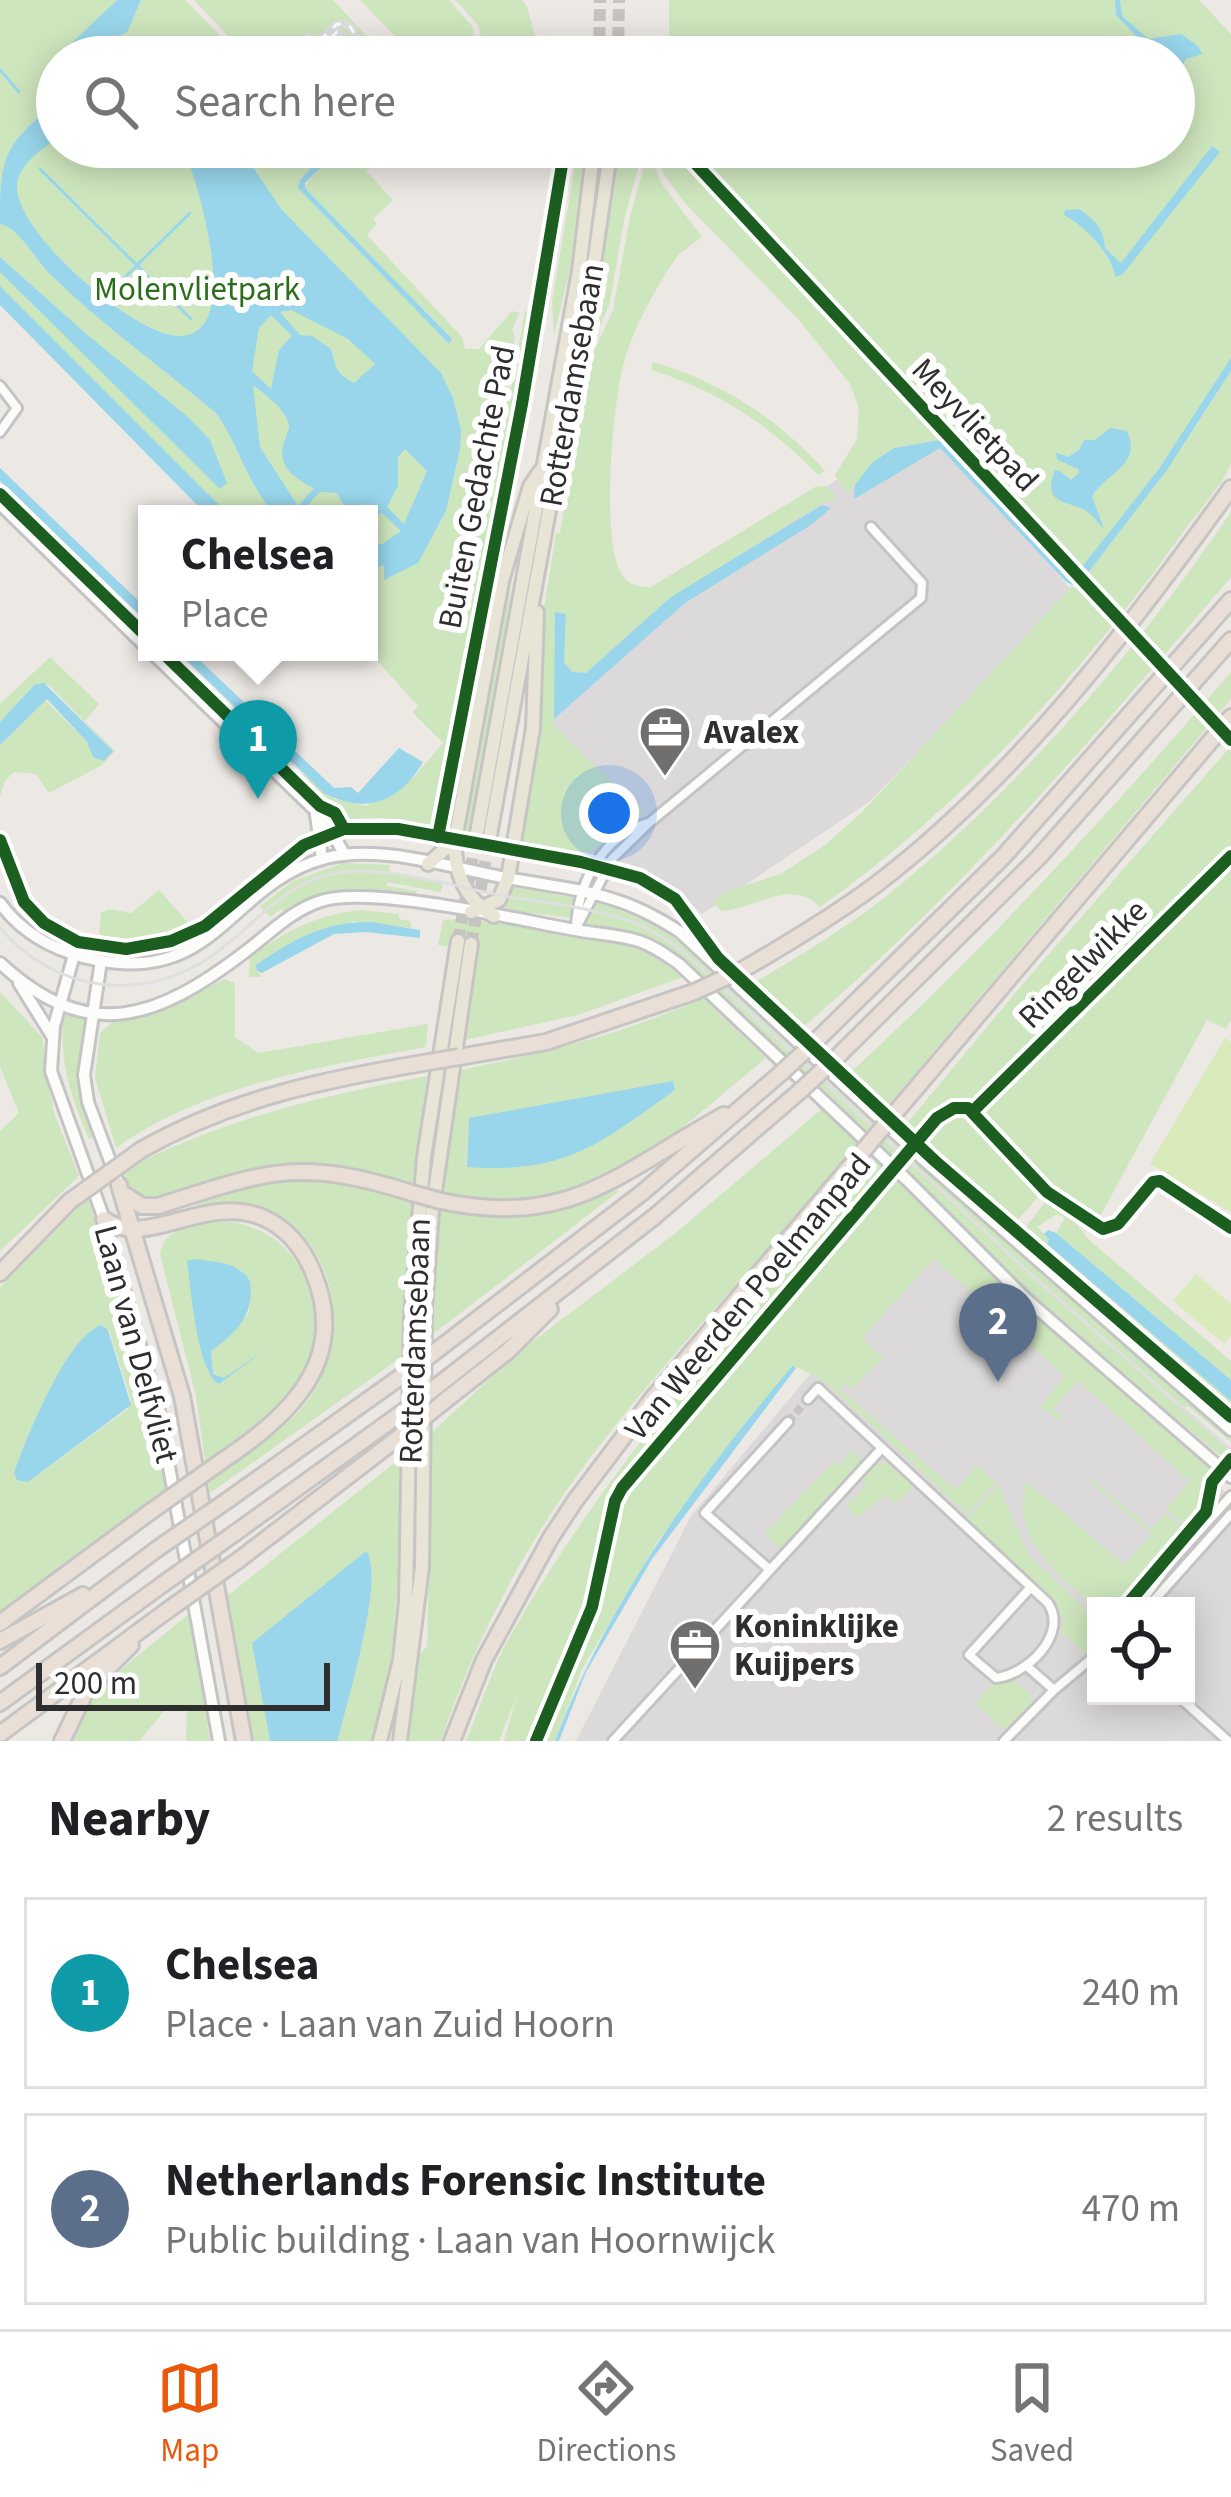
<!DOCTYPE html>
<meta charset="utf-8">
<style>
:root{--surface:#fff;--page:#f6f6f6;--text:#202124;--muted:#757577;--line:#e0e0e0;--accent:#ea580c}
body{margin:0;font-family:"Source Sans 3",sans-serif;background:var(--page);color:var(--text)}
.controls{position:absolute;right:36px;bottom:36px;display:grid;overflow:hidden;border-radius:0px;box-shadow:0 6px 30px #0003}
.controls button{width:108px;height:108px;display:grid;place-items:center;padding:0;border:0;border-bottom:3px solid var(--line);background:var(--surface);color:var(--text);font:60px sans-serif}
.scale{position:absolute;left:36px;bottom:30px;width:294px;box-sizing:border-box;padding-left:12px;border:6px solid #2e2e2e;border-top:0;font-size:33px;line-height:42px;white-space:nowrap;color:#2e2e2e;-webkit-text-stroke:9px #fff;paint-order:stroke}
.you{position:absolute;left:609px;top:813px;width:42px;height:42px;margin:-30px;border:9px solid #fff;border-radius:50%;background:#1a73e8;box-shadow:0 0 0 18px #1a73e833}
.badge{display:grid;place-items:center;width:78px;height:78px;border-radius:50%;background:var(--accent);color:#fff;font-size:39px;font-weight:700}
.pin{position:absolute;translate:-50% -99px;filter:drop-shadow(0 3px 6px #0008)}
.pin::after{content:'';position:absolute;top:63px;width:42px;height:36px;background:inherit;clip-path:polygon(0 0,100% 0,50% 100%)}
.popup{position:absolute;left:138px;top:505px;width:240px;height:156px;box-sizing:border-box;display:grid;place-content:center;border-radius:0px;background:var(--surface);filter:drop-shadow(0 3px 9px #0005);font-size:39px;white-space:nowrap;color:var(--muted)}
.popup b{font-size:45px;color:var(--text)}
.popup::after{content:'';position:absolute;left:50%;top:100%;margin-left:-24px;border:24px solid transparent;border-top-color:var(--surface)}
.list{margin:0;padding:0;list-style:none}
h2{display:flex;justify-content:space-between;align-items:center;height:156px;margin:0;padding:0 48px;font-size:51px}
h2 small{font-size:39px;font-weight:400;color:var(--muted)}
.list li{display:grid;grid-template-columns:78px 1fr auto;gap:36px;align-items:center;box-sizing:border-box;height:192px;margin:0 24px 24px;padding:0 24px;border:3px solid var(--line);border-radius:0px}
.list b{display:block;font-size:45px;white-space:nowrap}
.list p{margin:0;font-size:39px;white-space:nowrap;color:var(--muted)}
.list em{font-size:39px;font-style:normal;color:var(--muted)}
.icon{flex:none;width:66px;height:66px;fill:none;stroke:currentColor;stroke-width:2;stroke-linecap:round;stroke-linejoin:round}
.map{position:relative;flex:none;width:1231px;height:1741px;overflow:hidden}
.search{position:absolute;background:var(--surface);box-shadow:0 6px 30px #0003;left:36px;right:36px;top:36px;height:132px;display:flex;align-items:center;gap:30px;box-sizing:border-box;padding:0 42px;border-radius:66px;color:var(--muted);font-size:45px}
.sheet{height:588px;background:var(--surface)}
nav{display:flex;justify-content:space-around;align-items:center;box-sizing:border-box;height:168px;border-top:3px solid var(--line);background:var(--surface);font-size:33px;color:var(--muted)}
nav a{display:grid;justify-items:center;gap:6px}
nav .on{color:var(--accent)}
.map>svg:first-child{display:block}
.industrial{fill:#dcd9db;fill-rule:evenodd}
.green{fill:#cee6be;fill-rule:evenodd}
.pitch{fill:#d9eabb}
.water{fill:#99d6ec;fill-rule:evenodd}
.lines{fill:none;stroke-linecap:round;stroke-linejoin:round}
.stream{stroke:#99d6ec;stroke-width:3}
.street-tunnel{stroke:#c6c3c0;stroke-width:8;stroke-dasharray:8 4;stroke-linecap:butt}
.primary-tunnel{stroke:#c6c3c0;stroke-width:12;stroke-dasharray:12 6;stroke-linecap:butt}
.street-casing{stroke:#c5c4c5;stroke-width:14}
.secondary-casing{stroke:#c5c4c5;stroke-width:16}
.primary-casing{stroke:#c6c5c4;stroke-width:18}
.highway-casing{stroke:#c6c5c4;stroke-width:20}
.street{stroke:#fcfcfb;stroke-width:8}
.secondary{stroke:#fcfcfb;stroke-width:10}
.primary{stroke:#e8e4d6;stroke-width:12}
.highway{stroke:#eadfd6;stroke-width:14}
.tram{stroke:#dfdfe1;stroke-width:3}
.rail-casing{stroke:#dfdfe1;stroke-width:8}
.rail{stroke:#fff;stroke-width:3;stroke-dasharray:9;stroke-linecap:butt}
.highway-bridge-casing{stroke:#c6c5c4;stroke-width:20;stroke-linecap:butt}
.highway-bridge{stroke:#eadfd6;stroke-width:14}
.cycleway-casing{stroke:#fff;stroke-width:20}
.cycleway{stroke:#1b5e20;stroke-width:12}
.labels{text-anchor:middle;dominant-baseline:central;stroke-width:12;stroke-linejoin:round;paint-order:stroke}
.park-label{font-size:33px;fill:#2c6e1b;stroke:#fff}
.street-label{font-size:33px;fill:#2e2e2e;stroke:#fff}
.poi-label{font-size:33px;font-weight:bold;fill:#2e2e2e;stroke:#fff;text-anchor:start}
</style>
<div class="map">
<svg width="1231" height="1741" viewBox="0 0 1231 1741">
<rect width="100%" height="100%" fill="#ece8e4"/>
<path class="industrial" d="M924,420L1073,592L869,802L702,914L670,885L629,864L532,841L545,679Z
M931,1230L1231,1497V1741H576L691,1516ZM1096,1606H1186V1696H1096Z"/>
<path class="green" d="M0,0H185L241,57H57V147H331L300,180L299,188L449,344L451,338L304,187L338,147H390L366,171L393,200L373,219L377,224L367,235L462,337L465,349H479L512,311L520,313L512,329L515,336L506,386L511,388L525,311L530,314L434,827L382,818L344,819L297,781L304,774L335,799L366,806L412,779L443,743L412,712L418,706L369,652V514H224L0,294Z
M194,0H333L386,57H248Z
M360,0H449L472,26L479,57H415Z
M455,0H522L527,7L541,57H486L478,25Z
M669,0H1199L1231,34V364L1093,564L1089,561C1079,571 1074,575 1060,568L940,440L899,447L884,454L847,494L835,475L857,439L859,408L850,384L799,320L684,202L663,173L653,147H676L927,419L934,411L688,147H1174V57H669Z
M578,147H587L575,248L554,336L552,302Z
M618,147H644L625,216L609,306L589,348Z
M648,152L662,184L702,237L679,254L670,267C652,295 634,328 625,359C613,398 601,534 620,571C626,584 638,587 651,587L815,487L825,486L835,495L833,501H826L671,597L586,673L572,672L564,662L566,614L555,613V720L552,724L644,813L588,854L519,842L537,739L541,627L556,533H560L587,366L613,310L630,216Z
M554,233L543,309L449,829L443,828Z
M653,362C721,382 778,418 825,471L818,475C770,425 717,390 651,370Z
M1231,371C1231,396 1231,440 1231,463C1226,481 1195,515 1184,531C1083,672 962,807 820,907C791,877 756,909 722,911L712,902L728,891L780,874L824,846L863,811L1071,587H1077L1181,449Z
M534,487L522,552L514,561L505,637L470,833L464,832L502,598Z
M1231,512V577C1097,734 960,894 802,1028L754,983C806,952 859,920 905,881C1029,777 1140,646 1231,512Z
M50,657L99,704L85,721L115,751L102,765L49,793L36,774L14,772L5,781L0,797V745L44,699L87,742L93,757L113,751L49,685H34L0,722V704Z
M1231,672V699L887,1107L850,1073C986,947 1110,813 1231,672Z
M1231,746V1020L1226,1029L1207,1020L1096,1224L1047,1187L1017,1221L919,1141L925,1135L922,1131L915,1137L904,1127L1021,986Z
M343,863L390,865L389,873L443,882L441,892L387,882V886L417,891L416,896C369,889 326,883 285,913L281,909L270,917L260,906L293,881Z
M511,887L576,898L572,918L495,908Z
M159,890L190,925L199,922L148,942L104,941L99,933L101,913L109,909L131,913Z
M594,902C637,914 673,933 706,963L704,966L907,1156L910,1154L1231,1437V1442L1188,1406L1185,1408L1230,1447L1222,1457L1046,1310L956,1226L920,1183L685,964L585,924Z
M360,910L399,914V919L410,921L411,928L353,921L257,971L262,977H249L250,958C284,931 316,915 360,910Z
M465,919C521,928 649,933 683,977L578,1015L465,1040L462,1038L478,946L451,940L449,947L438,945L443,920Z
M225,979L234,983L235,988V1037L258,1053L428,1024L426,1047C320,1067 204,1085 116,1148L95,1078L100,1033L115,1020L162,1010Z
M0,992L42,1037L54,1113L79,1176L0,1251V1131L19,1113L0,1067Z
M703,998L766,1058C658,1146 593,1222 442,1193L456,1071C541,1054 624,1034 703,998ZM675,1085L674,1090C598,1144 566,1175 467,1166L469,1118Z
M63,1013L86,1017C79,1062 80,1094 96,1137L89,1139C69,1092 60,1064 63,1013Z
M427,1076L413,1185C352,1167 300,1154 237,1174C216,1181 177,1200 156,1200C139,1199 128,1186 120,1172C218,1121 319,1096 427,1076Z
M824,1107L859,1140C764,1261 652,1368 564,1494C512,1570 470,1654 441,1741H406L419,1655L427,1646L432,1432L520,1351L677,1232Z
M878,1158L889,1168L623,1481L611,1504L589,1605L533,1741H504L517,1695L499,1741H466C481,1704 493,1665 513,1631C613,1457 748,1309 878,1158Z
M893,1172L1023,1309L1027,1305L1213,1468L1203,1507L1186,1527L1166,1509L1190,1481L1078,1381L1053,1409L1061,1417L1059,1421L1040,1407L1065,1376L934,1259L862,1338L883,1358L852,1389L845,1383L840,1389L948,1483L957,1488L977,1466L996,1482L967,1514L824,1381L793,1365L658,1541L582,1669L555,1741H539L593,1611L613,1520L629,1484Z
M336,1178L412,1198L403,1356L210,1493L207,1476C241,1453 285,1432 309,1399C356,1333 334,1223 249,1204C228,1199 206,1204 186,1206L268,1179Z
M614,1187L618,1192L433,1334L440,1205L560,1207Z
M88,1198L138,1350L168,1487L0,1613V1288L54,1225ZM109,1330L131,1400L128,1409L28,1482L15,1477C31,1423 55,1377 89,1332Z
M1047,1200L1069,1214L1088,1239L1231,1361V1380L1056,1233L1065,1218L1057,1214L1037,1227L1050,1239L1047,1245L1231,1401V1409L1025,1228Z
M219,1221C302,1223 342,1318 297,1385C275,1417 237,1439 205,1462L196,1396L160,1254C164,1227 195,1224 219,1221ZM195,1259L241,1270L250,1281L249,1313L225,1340Z
M851,1451L862,1460L780,1549L764,1534L834,1462L839,1465Z
M403,1456L402,1544L394,1625L397,1631L376,1741H338L363,1630L365,1552L253,1643L270,1741H250L227,1596Z
M878,1463L888,1464L913,1486L896,1504L885,1495L858,1518L846,1507L866,1485L861,1479Z
M1091,1478L1151,1529L1166,1514L1183,1529L1119,1606L1096,1608C1055,1571 1011,1542 1026,1481L1125,1565L1151,1534L1089,1481Z
M998,1484L1029,1556L1096,1619V1649L1088,1657L1061,1632L1063,1617L1053,1602L967,1518Z
M190,1613L210,1741H186L187,1705L166,1709L139,1741H70L92,1693Z
M1012,1680L1030,1693L1032,1702L1004,1730L975,1703L995,1682Z"/>
<path class="pitch" d="M1225,1038L1231,1042V1212L1150,1164Z
M1196,1274L1231,1304V1335L1224,1344L1173,1301Z"/>
<path class="water" d="M117,0H141L127,32L78,57H57Z
M1115,0H1120L1122,16L1148,39L1181,34L1198,46L1202,54L1186,59C1176,73 1186,91 1178,104L1174,105V57H1146L1144,44L1116,15Z
M57,103V139C41,149 18,165 17,186C15,232 134,336 179,336C246,336 197,180 183,147H239L282,210L441,373L453,398L461,430L460,449L446,511L418,563L384,580V565L369,569V546L382,544L401,531L382,513L369,518V514H348L337,493L320,492L303,510L308,514H275C247,484 239,445 216,413C161,367 102,325 51,275C36,261 19,227 0,224C0,158 3,144 57,103ZM291,310L348,339L375,364L354,383C336,374 336,367 331,349L312,336L300,335L280,312ZM271,315L292,336L279,350L271,389L252,371L259,328ZM253,385C264,394 290,412 289,428C289,429 283,444 283,446C278,468 297,480 314,488L298,506L260,447ZM405,449L427,471L404,524L387,507L398,486V457Z
M1212,146L1220,152L1123,274L1115,277C1113,255 1084,225 1064,215L1065,210L1079,209C1095,220 1104,228 1105,248L1121,263Z
M331,147L340,149L305,183V188L452,339L449,344L298,188L300,180Z
M0,257L84,332L188,417L210,440L227,483L220,489L0,272Z
M0,286L228,514H206L0,305Z
M1231,358V371L1167,470L1077,587L1066,582L940,448L854,499L855,485L872,463L894,448L941,440L1060,568L1070,573L1079,571L1158,470Z
M1110,428L1127,431C1143,465 1106,473 1092,496L1104,529C1098,524 1095,517 1089,513C1072,499 1040,508 1055,470L1060,471L1071,480L1079,473L1078,469L1058,460L1055,452L1068,457L1079,450L1084,440H1095Z
M0,468L147,609V622L0,481Z
M822,505L831,508L811,525L685,603L554,719L555,612L566,614L564,662L572,672L586,673L671,597Z
M178,652H191L334,788L351,787L358,793L399,748L423,762C400,802 366,815 324,793Z
M44,683L113,751L104,761L93,757L87,742L47,699L0,745V722L34,685Z
M371,922L420,930V938L366,932L334,934L262,973L257,971L256,965C292,940 325,921 371,922Z
M673,1081L675,1090C598,1145 566,1174 467,1167L469,1118Z
M1048,1230L1056,1233L1231,1380V1401L1047,1244L1049,1239L1044,1234Z
M195,1259C215,1262 239,1262 250,1281C255,1315 237,1332 211,1351L213,1374L224,1378L266,1349L219,1384C197,1371 191,1289 187,1261Z
M101,1325L108,1330L131,1405L28,1482L17,1480L14,1473C27,1437 66,1338 101,1325Z
M793,1365L796,1368L652,1559L586,1672L559,1741H555C609,1600 696,1480 793,1365Z
M366,1551C386,1577 346,1704 338,1741H270L252,1643Z"/>
<g class="lines">
<path class="stream" d="M0,70L19,92
M40,169L191,319
M116,286L190,213"/>
<path class="street-tunnel" d="M788,1422L808,1399"/>
<path class="primary-tunnel" d="M599,57L600,0
M618,57L619,0
M458,941L477,833
M471,944L490,835"/>
<g class="street-casing">
<path id="street" d="M0,386L17,408L0,432
M576,927C578,883 603,835 648,823
M575,930L612,859L649,823L921,598L922,583L871,527
M808,1399L818,1388L882,1448
M769,1569L705,1513L788,1422
M1138,1606L1169,1564L1231,1496
M1149,1606L1231,1514
M1054,1690L1096,1655
M1178,1696L1228,1741
M613,1741L882,1448L1048,1603C1069,1635 1026,1675 996,1678L969,1655L1031,1587
M1004,1741L1054,1690L1028,1667"/>
</g>
<g class="secondary-casing">
<path id="secondary" d="M0,504L147,648
M151,652L324,819L345,855
M316,815L322,859
M0,903C20,931 50,948 83,957C217,991 226,884 326,858C382,844 451,868 507,878C543,885 580,888 615,900C638,907 660,919 680,932L925,1161L1231,1430
M74,955L54,1026L51,1071L104,1219L159,1412L219,1741
M101,961L84,1075L88,1102L119,1185
M0,963C89,1045 157,1019 245,952C269,934 292,910 321,901C369,885 520,920 575,930C597,934 619,935 639,941C654,946 666,955 679,964L907,1180L1025,1298L1231,1477
M19,983L52,1036"/>
</g>
<g class="primary-casing">
<path id="primary" d="M477,833L579,271L594,147
M490,835L595,257L611,147
M428,864L454,841
M471,912L499,900L508,878L533,728L537,612
M494,916C464,898 454,873 455,840L502,581L530,486L541,470
M380,1741L400,1660L406,1601L411,1316L424,1157L458,941
M400,1741L422,1567L425,1311L432,1212L471,944"/>
</g>
<g class="highway-casing">
<path id="highway" d="M742,970C787,944 832,917 874,886C1015,779 1128,631 1231,488
M817,1040L1003,857L1231,600
M459,1057L546,1042L694,992
M836,1058L1039,857L1231,640
M895,1113L1231,717
M141,1150C232,1098 327,1079 429,1062
M119,1185L182,1396L244,1741
M125,1195L142,1206H158C268,1171 298,1157 412,1193
M441,1201C570,1229 620,1172 724,1115
M104,1219C147,1251 204,1192 264,1218C288,1229 303,1248 313,1272C350,1360 290,1416 222,1461
M0,1273L70,1201
M432,1354L643,1192L781,1073
M432,1390L654,1217L800,1091
M432,1411L508,1351L550,1309
M228,1500L403,1375
M235,1533L404,1411
M240,1559L403,1434
M0,1623L150,1512
M0,1641L83,1595
M0,1667L157,1549
M0,1703L163,1584
M0,1734L168,1610
M62,1741L87,1689L131,1645
M452,1741L484,1660L550,1539L575,1501L652,1399L863,1151"/>
</g>
<use href="#street" class="street"/>
<use href="#secondary" class="secondary"/>
<use href="#primary" class="primary"/>
<use href="#highway" class="highway"/>
<path class="tram" d="M0,928C55,993 144,1004 213,955C250,929 279,889 324,876C374,861 452,886 504,896C545,903 590,907 629,921C650,928 667,940 684,952L1036,1279L1231,1450"/>
<g class="rail-casing">
<path id="rail" d="M315,57L317,51L308,37L319,41L337,24L349,25L356,36L350,41L337,32L325,43L330,52L328,57"/>
</g>
<use href="#rail" class="rail"/>
<g class="highway-bridge-casing">
<path id="highway-bridge" d="M694,992L742,970
M429,1062L459,1057
M781,1073L817,1040
M800,1091L836,1058
M863,1151L895,1113
M412,1193L441,1201
M70,1201L141,1150
M403,1375L432,1354
M404,1411L432,1390
M403,1434L432,1411
M150,1512L222,1461
M157,1549L228,1500
M163,1584L235,1533
M168,1610L240,1559"/>
</g>
<use href="#highway-bridge" class="highway-bridge"/>
<g class="cycleway-casing">
<path id="cycleway" d="M680,147L1231,740
M0,494L147,637
M162,652L320,806L335,813L344,829
M438,837L522,404L565,147
M0,840L24,902L44,923L78,942L126,949L171,941L205,926L304,845L344,829H398L581,862L640,878L675,899L718,958L935,1161L1231,1417
M973,1111L1231,856
M1126,1606L1206,1512L1212,1482L1231,1459
M536,1741L592,1607L615,1501L622,1488L937,1118L954,1108H968L1047,1192L1103,1229L1118,1224L1153,1182L1160,1181L1231,1228"/>
</g>
<use href="#cycleway" class="cycleway"/>
</g>
<defs>
<g id="office-pin" transform="scale(2.7)"><path d="M0 17L-7.5 6A9.5 9.5 0 1 1 7.5 6Z" fill="#706f6e" stroke="#fff"/><path d="M-6-3h4V-5.5h4V-3h4V5H-6ZM-1-4.5V-3h2v-1.5ZM-6 0V1H6V0Z" fill="#fff"/></g>
</defs>
<g fill-rule="evenodd">
<use href="#office-pin" x="665" y="732"/>
<use href="#office-pin" x="695" y="1645"/>
</g>
<g class="labels">
<g class="park-label">
<text x="197" y="289">Molenvlietpark</text>
</g>
<g class="street-label">
<text transform="translate(572 385) rotate(-80)">Rotterdamsebaan</text>
<text transform="translate(975 425) rotate(47)">Meyvlietpad</text>
<text transform="translate(477 487) rotate(-79)">Buiten Gedachte Pad</text>
<text transform="translate(1083 964) rotate(-45)">Ringelwikke</text>
<text transform="translate(748 1297) rotate(-50)">Van Weerden Poelmanpad</text>
<text transform="translate(415 1341) rotate(-88)">Rotterdamsebaan</text>
<text transform="translate(136 1344) rotate(75)">Laan van Delfvliet</text>
</g>
<g class="poi-label">
<text x="704" y="732">Avalex</text>
<text x="734" y="1626">Koninklijke<tspan x="734" dy="38">Kuijpers</tspan></text>
</g>
</g>
</svg>
<div class="controls">
<button><svg class="icon" aria-label="locate" viewBox="0 0 24 24"><circle cx="12" cy="12" r="6"/><path d="M12 2v4M12 18v4M2 12h4M18 12h4"/></svg></button>
</div>
<div class="scale">200 m</div>
<div class="you"></div>
<div class="pin badge" style="left:258px;top:799px;background:#0f9aa8">1</div>
<div class="popup"><b>Chelsea</b>Place</div>
<div class="pin badge" style="left:998px;top:1382px;background:#5c6f8a">2</div>
<div class="search"><svg class="icon" aria-label="search" viewBox="0 0 24 24"><circle cx="10" cy="10" r="6"/><path d="M15 15l6 6"/></svg>Search here</div>
</div>
<section class="sheet">
<h2>Nearby<small>2 results</small></h2>
<ul class="list">
<li><span class="badge" style="background:#0f9aa8">1</span><div><b>Chelsea</b><p>Place · Laan van Zuid Hoorn</p></div><em>240 m</em></li>
<li><span class="badge" style="background:#5c6f8a">2</span><div><b>Netherlands Forensic Institute</b><p>Public building · Laan van Hoornwijck</p></div><em>470 m</em></li>
</ul>
</section>
<nav>
<a class="on"><svg class="icon" aria-label="map" viewBox="0 0 24 24"><path d="M3 6l6-2 6 2 6-2v14l-6 2-6-2-6 2zM9 4v14M15 6v14"/></svg>Map</a>
<a><svg class="icon" aria-label="directions" viewBox="0 0 24 24"><path d="M12 3l9 9-9 9-9-9zM9 14v-3h6M13 9l2 2-2 2"/></svg>Directions</a>
<a><svg class="icon" aria-label="saved" viewBox="0 0 24 24"><path d="M7 4h10v16l-5-4-5 4z"/></svg>Saved</a>
</nav>
